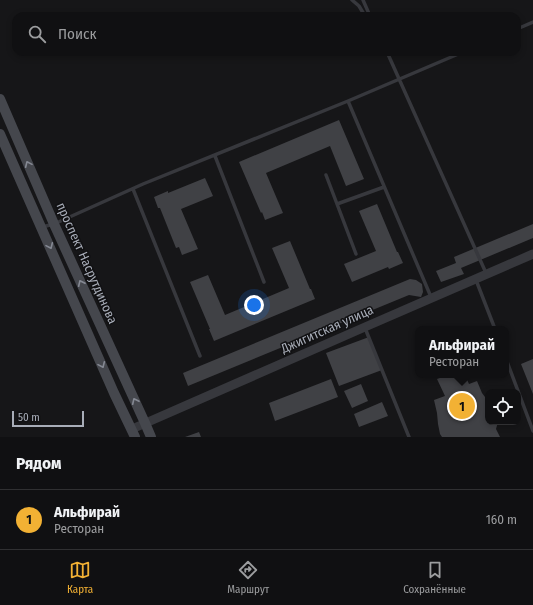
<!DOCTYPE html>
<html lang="ru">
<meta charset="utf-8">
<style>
:root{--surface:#101012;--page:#1e1e20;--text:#f1f3f6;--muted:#9c9d9f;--line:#303032;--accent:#f2b134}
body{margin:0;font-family:"Fira Sans Condensed",sans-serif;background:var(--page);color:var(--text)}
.controls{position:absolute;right:12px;bottom:12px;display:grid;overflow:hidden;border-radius:8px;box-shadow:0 2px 6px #0003}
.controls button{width:36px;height:36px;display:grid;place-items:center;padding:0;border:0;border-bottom:1px solid var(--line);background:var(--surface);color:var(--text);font:20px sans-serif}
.scale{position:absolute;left:12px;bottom:10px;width:72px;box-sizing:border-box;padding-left:4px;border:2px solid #a8adb8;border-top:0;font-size:11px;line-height:14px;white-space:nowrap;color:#a8adb8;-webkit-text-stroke:3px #111113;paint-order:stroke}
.you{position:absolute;left:254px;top:305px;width:14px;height:14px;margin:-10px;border:3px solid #fff;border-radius:50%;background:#1a73e8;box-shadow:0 0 0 6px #1a73e833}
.badge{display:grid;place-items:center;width:26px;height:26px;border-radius:50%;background:var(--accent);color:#111;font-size:13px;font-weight:700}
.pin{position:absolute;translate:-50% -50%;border:2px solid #fff;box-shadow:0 1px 4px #0006}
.popup{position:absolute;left:415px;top:326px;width:94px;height:52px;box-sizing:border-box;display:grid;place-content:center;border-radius:8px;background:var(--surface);filter:drop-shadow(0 1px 3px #0005);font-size:13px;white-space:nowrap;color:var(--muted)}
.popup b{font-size:15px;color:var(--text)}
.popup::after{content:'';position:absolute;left:50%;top:100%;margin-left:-8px;border:8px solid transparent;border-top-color:var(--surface)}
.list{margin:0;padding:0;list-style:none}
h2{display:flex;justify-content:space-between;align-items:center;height:52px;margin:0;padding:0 16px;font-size:17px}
h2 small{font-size:13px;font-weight:400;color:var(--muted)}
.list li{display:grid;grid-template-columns:26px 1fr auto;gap:12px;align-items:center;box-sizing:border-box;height:60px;padding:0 16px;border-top:1px solid var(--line)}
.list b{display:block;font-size:15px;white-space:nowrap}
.list p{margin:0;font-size:13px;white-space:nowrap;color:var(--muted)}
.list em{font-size:13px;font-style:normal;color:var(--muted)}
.icon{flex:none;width:22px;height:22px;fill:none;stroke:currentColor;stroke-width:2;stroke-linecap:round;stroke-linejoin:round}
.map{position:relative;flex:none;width:533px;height:437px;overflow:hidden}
.search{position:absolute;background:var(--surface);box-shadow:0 2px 6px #0003;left:12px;right:12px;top:12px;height:44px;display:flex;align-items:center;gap:10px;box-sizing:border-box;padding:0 14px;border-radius:12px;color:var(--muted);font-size:15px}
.sheet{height:112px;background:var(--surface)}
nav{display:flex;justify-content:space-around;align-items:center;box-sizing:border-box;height:56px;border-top:1px solid var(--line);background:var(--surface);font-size:11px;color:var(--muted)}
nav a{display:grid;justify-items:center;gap:2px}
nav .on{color:var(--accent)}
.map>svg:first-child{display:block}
.building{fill:#404145}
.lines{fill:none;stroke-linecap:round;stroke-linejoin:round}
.service{stroke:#37383d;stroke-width:3.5}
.tertiary{stroke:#37383d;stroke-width:9}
.secondary{stroke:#45474d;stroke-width:10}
.oneway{stroke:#858993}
.labels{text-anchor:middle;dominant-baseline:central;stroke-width:3;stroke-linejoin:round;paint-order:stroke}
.street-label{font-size:13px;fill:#a8adb8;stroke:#111113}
</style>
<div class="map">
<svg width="533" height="437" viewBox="0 0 533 437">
<rect width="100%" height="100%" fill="#161618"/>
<path class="building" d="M339,120L364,179L346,186L330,146L266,173L283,213L265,220L262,212L261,213L239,162Z
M205,178L213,196L181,209L198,249L182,255L179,247L176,248L160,208H158L154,197L168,191V193Z
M377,204L397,252H398L403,263L389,269L388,267L352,282L344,264L376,251L359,211Z
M533,224V238L461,268L464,274L441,282L436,271L456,263L454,257Z
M290,241L310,289H311L315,299L214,341L209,329H210L190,282L208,275L225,315L289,288L272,248Z
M410,279L416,280L422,284L423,292L421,297L409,295L188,386L183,373Z
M369,337L382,370L339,386L326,353Z
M533,359V394L521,364Z
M448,375H465L469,384L477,381L482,393L485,397L488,400V422H498L496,429L500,437H442L440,434L438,424L437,413L434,400L445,396L437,379Z
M331,379L338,397L275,421L269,403Z
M361,384L368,401L352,408L344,391Z
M382,402L388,416L359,427L354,414Z
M199,432L201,437H185Z"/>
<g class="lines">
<path class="service" d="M352,0L359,6L365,16
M363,0L370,16
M517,29L533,22
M387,52L486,273
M348,101L463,52
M215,156L264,282
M326,175L356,254
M133,189L200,356
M337,204L384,187
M42,227L54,224L143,184L348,101L431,297
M476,280L495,329
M365,328L409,437
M506,359L533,431"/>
<path class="tertiary" d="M132,429L365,327L533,254"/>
<path class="secondary" d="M0,99L54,224L145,423L151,437
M0,134L114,393L135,437"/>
</g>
<defs><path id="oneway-chevron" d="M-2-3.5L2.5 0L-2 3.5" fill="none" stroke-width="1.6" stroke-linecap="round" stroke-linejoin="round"/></defs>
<g class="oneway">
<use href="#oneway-chevron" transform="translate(28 164) rotate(-114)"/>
<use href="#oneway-chevron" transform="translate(50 246) rotate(66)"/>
<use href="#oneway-chevron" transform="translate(81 283) rotate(-115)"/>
<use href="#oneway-chevron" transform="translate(102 365) rotate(66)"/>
<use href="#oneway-chevron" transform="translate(135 401) rotate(-115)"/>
</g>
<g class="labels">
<g class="street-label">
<text transform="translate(87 263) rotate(66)">проспект Насрутдинова</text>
<text transform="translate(327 329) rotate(-24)">Джигитская улица</text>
</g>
</g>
</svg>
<div class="controls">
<button><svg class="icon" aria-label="locate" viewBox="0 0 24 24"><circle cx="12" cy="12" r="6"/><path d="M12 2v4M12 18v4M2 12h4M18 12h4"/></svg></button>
</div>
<div class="scale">50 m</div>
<div class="you"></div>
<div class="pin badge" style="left:462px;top:406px">1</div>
<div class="popup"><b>Альфирай</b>Ресторан</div>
<div class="search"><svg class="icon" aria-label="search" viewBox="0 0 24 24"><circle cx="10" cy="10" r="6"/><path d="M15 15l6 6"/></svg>Поиск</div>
</div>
<section class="sheet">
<h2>Рядом<small></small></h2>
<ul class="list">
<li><span class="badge">1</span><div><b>Альфирай</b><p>Ресторан</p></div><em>160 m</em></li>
</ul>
</section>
<nav>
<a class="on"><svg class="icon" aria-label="map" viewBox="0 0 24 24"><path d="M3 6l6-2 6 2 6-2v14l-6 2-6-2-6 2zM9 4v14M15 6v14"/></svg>Карта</a>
<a><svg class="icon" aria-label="directions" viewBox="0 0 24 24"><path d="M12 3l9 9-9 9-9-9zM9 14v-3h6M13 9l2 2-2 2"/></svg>Маршрут</a>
<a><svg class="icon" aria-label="saved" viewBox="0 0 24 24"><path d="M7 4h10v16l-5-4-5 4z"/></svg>Сохранённые</a>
</nav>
